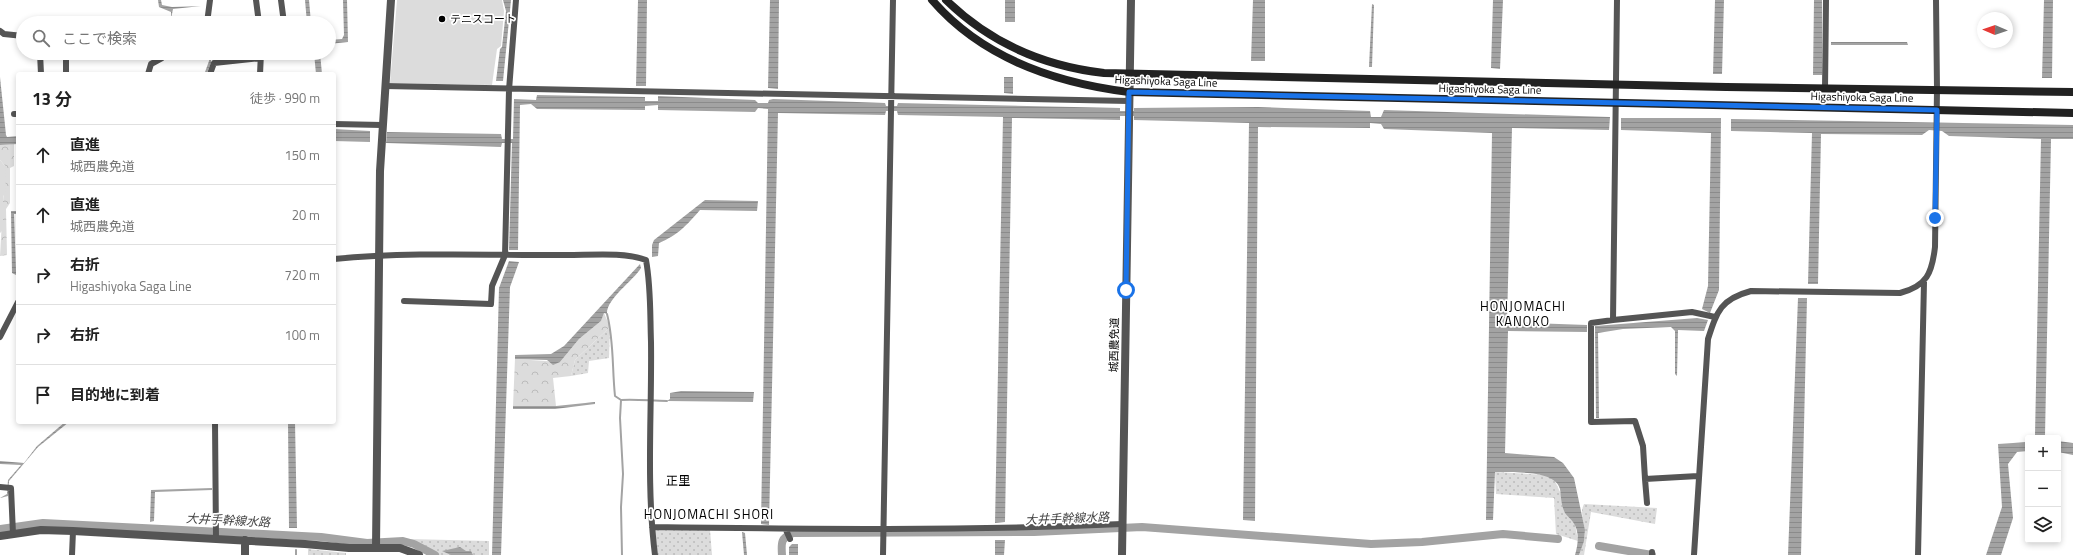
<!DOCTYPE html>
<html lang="ja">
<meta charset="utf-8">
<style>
:root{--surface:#fff;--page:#f2f2f2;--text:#222;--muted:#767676;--line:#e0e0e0}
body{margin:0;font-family:"Titillium Web","Noto Sans JP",sans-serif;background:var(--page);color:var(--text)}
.controls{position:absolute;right:12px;bottom:12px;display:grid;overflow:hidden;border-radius:4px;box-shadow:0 2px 6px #0003}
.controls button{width:36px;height:36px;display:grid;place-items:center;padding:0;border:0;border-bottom:1px solid var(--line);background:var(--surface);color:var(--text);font:20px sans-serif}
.compass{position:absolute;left:1977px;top:12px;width:36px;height:36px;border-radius:50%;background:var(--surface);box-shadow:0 2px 6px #0003;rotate:272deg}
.stop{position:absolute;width:12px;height:12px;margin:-9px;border:3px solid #1a73e8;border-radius:50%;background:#fff}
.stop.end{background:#1a73e8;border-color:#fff;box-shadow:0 1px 4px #0008}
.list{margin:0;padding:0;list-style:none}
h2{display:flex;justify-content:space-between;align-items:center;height:52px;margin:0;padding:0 16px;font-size:17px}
h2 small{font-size:13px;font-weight:400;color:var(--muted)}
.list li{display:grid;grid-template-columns:26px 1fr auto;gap:12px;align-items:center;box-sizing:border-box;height:60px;padding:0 16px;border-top:1px solid var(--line)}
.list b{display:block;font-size:15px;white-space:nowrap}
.list p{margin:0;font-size:13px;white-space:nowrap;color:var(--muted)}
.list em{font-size:13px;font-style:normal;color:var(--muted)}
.icon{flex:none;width:22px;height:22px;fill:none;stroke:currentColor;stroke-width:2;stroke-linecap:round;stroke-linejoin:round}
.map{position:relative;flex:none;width:2073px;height:555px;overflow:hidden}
.search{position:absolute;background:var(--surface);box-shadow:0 2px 6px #0003;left:16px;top:16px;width:320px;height:44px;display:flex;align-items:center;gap:10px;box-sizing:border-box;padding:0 14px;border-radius:22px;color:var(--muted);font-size:15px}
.panel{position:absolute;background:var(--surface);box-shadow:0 2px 6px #0003;left:16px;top:72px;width:320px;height:352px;border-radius:4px}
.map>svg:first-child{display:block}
.grass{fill:url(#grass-dots)}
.forest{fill:url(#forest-crowns)}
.cemetery{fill:url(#cemetery-stones)}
.park{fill:#dcdcdc}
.water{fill:url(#water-rules)}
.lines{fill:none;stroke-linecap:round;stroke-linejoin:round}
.stream{stroke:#a3a3a3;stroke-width:2}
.canal{stroke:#a3a3a3;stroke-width:8}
.minor{stroke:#555;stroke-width:6}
.tertiary{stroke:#555;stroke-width:8}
.secondary{stroke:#222;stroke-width:8}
.route{stroke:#1a73e8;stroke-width:5}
.poi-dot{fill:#000;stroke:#fff;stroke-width:1.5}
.labels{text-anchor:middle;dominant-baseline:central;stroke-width:3.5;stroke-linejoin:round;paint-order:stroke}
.poi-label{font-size:11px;fill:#000;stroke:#fff;text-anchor:start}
.street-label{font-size:11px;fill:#000;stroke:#fff}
.neighbourhood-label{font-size:12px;fill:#000;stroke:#fff}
.water-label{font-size:12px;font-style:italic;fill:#444;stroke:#fff}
.quarter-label{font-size:13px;letter-spacing:1px;fill:#000;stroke:#fff}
</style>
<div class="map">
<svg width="2073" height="555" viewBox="0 0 2073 555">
<defs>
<pattern id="grass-dots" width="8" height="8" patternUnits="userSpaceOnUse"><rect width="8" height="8" fill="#dcdcdc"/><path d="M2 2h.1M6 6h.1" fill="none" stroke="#bbb" stroke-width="1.8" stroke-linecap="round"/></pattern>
<pattern id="forest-crowns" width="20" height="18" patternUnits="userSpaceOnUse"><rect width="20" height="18" fill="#dcdcdc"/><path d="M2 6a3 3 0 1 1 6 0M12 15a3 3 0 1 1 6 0" fill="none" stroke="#bbb"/></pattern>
<pattern id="cemetery-stones" width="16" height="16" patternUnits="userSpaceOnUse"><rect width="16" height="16" fill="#dcdcdc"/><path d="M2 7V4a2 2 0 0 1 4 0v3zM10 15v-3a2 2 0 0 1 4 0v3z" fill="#bbb"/></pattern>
<pattern id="water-rules" width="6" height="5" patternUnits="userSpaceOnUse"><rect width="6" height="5" fill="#a3a3a3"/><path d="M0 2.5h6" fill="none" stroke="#8b8b8b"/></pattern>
</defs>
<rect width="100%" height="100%" fill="#fff"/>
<path class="grass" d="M610,327L609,358L589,361L588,373L571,376L575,360Z
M1495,472L1547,475L1554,479L1575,524L1578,541L1556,534L1554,498L1496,494Z
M1584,504L1657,508L1655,524L1591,512L1584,555H1579C1581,547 1584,541 1585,533C1585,523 1579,513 1584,504Z
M654,529L710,530L712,555H658Z
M409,539L489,541V555H439Z
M308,549L346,553V555H308Z"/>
<path class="forest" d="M14,144V166L10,168V203L6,209L7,255L0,256L5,166L0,160V145Z
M604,313L610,327L575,360L571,376L553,378L556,406H513L515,359L560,362L579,339L601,321Z"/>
<path class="cemetery" d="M250,18V23H211V21Z"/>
<path class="park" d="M397,0H502L504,11L501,46L497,49L492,85L390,83Z
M0,160L5,166L6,193L3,196V230L0,233Z"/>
<path class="water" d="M158,0H161L162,5L172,7L201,6L173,9L171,19V12L159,7Z
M305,0H309L311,23H307Z
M343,0H347L348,42L329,44V40L342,39L344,35Z
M503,0H511L503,81H496L500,49L502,47L506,11Z
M638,0H647L646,86H636Z
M770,0H779L778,89L768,88Z
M1005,0H1015V22H1005Z
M1253,0H1265V61H1251Z
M1493,0H1503L1500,69L1491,68Z
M1715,0H1724L1722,74H1713Z
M1814,0H1822V75H1813Z
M2044,0H2053L2052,78H2042Z
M1372,4L1374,5L1372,67H1369Z
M1831,42H1907L1908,45H1831Z
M209,53H211V63L207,73L190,74L205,72L209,61Z
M314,53H320L322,74H316Z
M0,77L6,135L7,137L18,136V144L0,145Z
M1004,77H1013V94L1004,93Z
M537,95L645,97V101H658V96L755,100L758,103H768L769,100L773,99L885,103L886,106H897L898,103L1120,108V111H1134V108L1258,107L1370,111L1371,117H1381L1384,110L1610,117L1609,130L1512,128L1507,322L1587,325V332L1508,331L1505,453L1554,457L1563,463L1574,478L1585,530L1584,541L1579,555H1575C1578,544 1580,532 1573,522C1571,519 1567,516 1565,513C1561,505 1561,496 1560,489C1555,469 1512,473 1495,472L1493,520H1486L1492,133L1384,129L1381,124L1370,123V128L1258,127L1255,521L1243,520L1249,123L1134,120V116H1120V120L1012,118L1005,522L995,523L1003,117L898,115L897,111H886L885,115L778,113L769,525L761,524L768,109L758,108L755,112L658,110V105L645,106V110L537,109L531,104L520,105L518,250H509L512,143H502L501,147L386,143L387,132L501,134L502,139H513L514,99L536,100Z
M1621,118H1721L1719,290L1710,313L1702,309L1708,286L1711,133L1621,130Z
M1731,119L2073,125V139H2051L2045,436L2035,435L2041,139L1949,136L1942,131L1929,130L1922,135L1821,134L1818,284H1808L1812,133L1731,131Z
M334,129L370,131V142L334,141Z
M705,200L758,201L757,211L700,210C686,226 678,235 659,243L658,256L652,257V245L654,240Z
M11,211H18V214H14L16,271L18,276L12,273Z
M509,261L519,262L510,287L501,555H492L499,288Z
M640,264L641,268C633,281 606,299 607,314L604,313L601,321L579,339L560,362L553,365L547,360L515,359V355L551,354L564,346Z
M1798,298H1807L1801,555H1788Z
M1697,318L1708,320L1704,331L1678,330L1677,376L1675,374V331L1671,327L1623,329L1598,333L1599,418H1596L1595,326Z
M681,391L754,392L753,402L667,401L670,399V393Z
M595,402V404L555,409H513V406H556Z
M65,422H69L38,447L9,481L8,496L0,498L7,494L8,480L21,465L0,464V461L24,463L37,446Z
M288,422H295L297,528H289Z
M2058,441L2073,443V455L2058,452Z
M2028,442V451L2017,452L2008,464L2013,518L2001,555H1986L2002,507L1998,444Z
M212,488V490L155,492L154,521L150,522L151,490Z
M742,532L745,533L747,555H744Z
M995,540H1005L1004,555H995Z
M792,544H798V555H789V547Z
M460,547L466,551H471L473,555H451L442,551Z"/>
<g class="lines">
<path class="stream" d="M607,314C614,340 612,368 615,396L621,400L620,418L623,474L621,507L622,555
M621,400C637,399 652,401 667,401
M296,555V550"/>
<path class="canal" d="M0,529L43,523L321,537L367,543L403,541L414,544L435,555
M1599,546L1652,555
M782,555C781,542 781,538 793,533L1034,532L1142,527L1371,544L1422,542L1503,534L1558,539"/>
<path class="minor" d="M256,0L259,23
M281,0L284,23
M1617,0L1613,320L1692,312L1715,317
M207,23L210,0
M0,31L4,34L23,36
M40,53L41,74
M59,56L78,55
M66,56V74
M148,74L151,64L162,58L166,53
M210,74L214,63L260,58
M260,74L261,53
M385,86L1129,101
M1825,89L1826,0
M14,114H18
M334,124L382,125
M334,259C408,252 483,255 558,255C584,256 622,251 646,260C651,287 650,314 651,342C652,413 646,484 655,555
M404,301L491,304L492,286L505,255L509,90L516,0
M1613,320L1591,323V422L1635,421L1643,446L1645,479L1698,476
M0,337L18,302
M215,422L216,539
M1645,479L1647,503
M0,487L11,488L13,534
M652,527C808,529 966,531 1122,524
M786,530L790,539
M1652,552V555
M72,555L73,531
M883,555L893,0
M1694,555L1708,339C1717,311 1721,299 1751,291L1900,293C1927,286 1932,273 1935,247L1937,89L1936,0
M1918,555L1924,282"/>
<path class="tertiary" d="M0,536L41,530L73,531L305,544L349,548H400L419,555
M376,548L380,171L391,0
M245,555V540
M1122,555L1131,0"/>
<path class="secondary" d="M932,0C982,58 1056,83 1129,92L2073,113
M946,0C991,44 1043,66 1104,73L1726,87L2073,92"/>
</g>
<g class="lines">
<path class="route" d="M1126,290L1129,92L1937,110L1935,218"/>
</g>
<circle class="poi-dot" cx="442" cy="19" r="4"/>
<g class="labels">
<g class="poi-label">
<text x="450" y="19">テニスコート</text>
</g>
<g class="street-label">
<text transform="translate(1166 81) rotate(2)">Higashiyoka Saga Line</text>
<text transform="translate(1490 89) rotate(1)">Higashiyoka Saga Line</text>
<text transform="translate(1862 97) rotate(1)">Higashiyoka Saga Line</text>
<text transform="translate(1114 345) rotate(-89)">城西農免道</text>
</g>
<g class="neighbourhood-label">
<text x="678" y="480">正里</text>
</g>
<g class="water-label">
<text transform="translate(1067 518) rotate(-2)">大井手幹線水路</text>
<text transform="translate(228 520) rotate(3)">大井手幹線水路</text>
</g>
<g class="quarter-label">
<text x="1523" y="306">HONJOMACHI<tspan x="1523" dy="15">KANOKO</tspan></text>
<text x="709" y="514">HONJOMACHI SHORI</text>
</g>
</g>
</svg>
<div class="controls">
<button>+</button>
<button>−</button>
<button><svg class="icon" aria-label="layers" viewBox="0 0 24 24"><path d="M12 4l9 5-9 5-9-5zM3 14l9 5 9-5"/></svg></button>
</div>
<svg class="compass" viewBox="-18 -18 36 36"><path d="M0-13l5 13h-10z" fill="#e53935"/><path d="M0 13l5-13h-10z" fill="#767676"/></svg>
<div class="stop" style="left:1126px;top:290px"></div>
<div class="stop end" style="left:1935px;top:218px"></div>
<div class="search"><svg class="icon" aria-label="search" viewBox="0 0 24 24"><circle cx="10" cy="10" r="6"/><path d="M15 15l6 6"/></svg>ここで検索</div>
<section class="panel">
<h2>13 分<small>徒歩 · 990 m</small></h2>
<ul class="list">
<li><svg class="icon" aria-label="ahead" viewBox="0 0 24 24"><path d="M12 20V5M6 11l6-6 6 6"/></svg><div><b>直進</b><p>城西農免道</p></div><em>150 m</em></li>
<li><svg class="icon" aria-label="ahead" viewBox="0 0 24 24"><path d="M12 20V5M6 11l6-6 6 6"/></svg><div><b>直進</b><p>城西農免道</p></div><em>20 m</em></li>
<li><svg class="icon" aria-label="right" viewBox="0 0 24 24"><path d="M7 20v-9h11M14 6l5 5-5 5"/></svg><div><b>右折</b><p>Higashiyoka Saga Line</p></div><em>720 m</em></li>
<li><svg class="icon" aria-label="right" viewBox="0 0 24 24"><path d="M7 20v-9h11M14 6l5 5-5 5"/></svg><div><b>右折</b></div><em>100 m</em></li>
<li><svg class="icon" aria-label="arrive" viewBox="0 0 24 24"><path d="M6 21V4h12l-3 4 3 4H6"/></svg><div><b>目的地に到着</b></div></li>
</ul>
</section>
</div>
